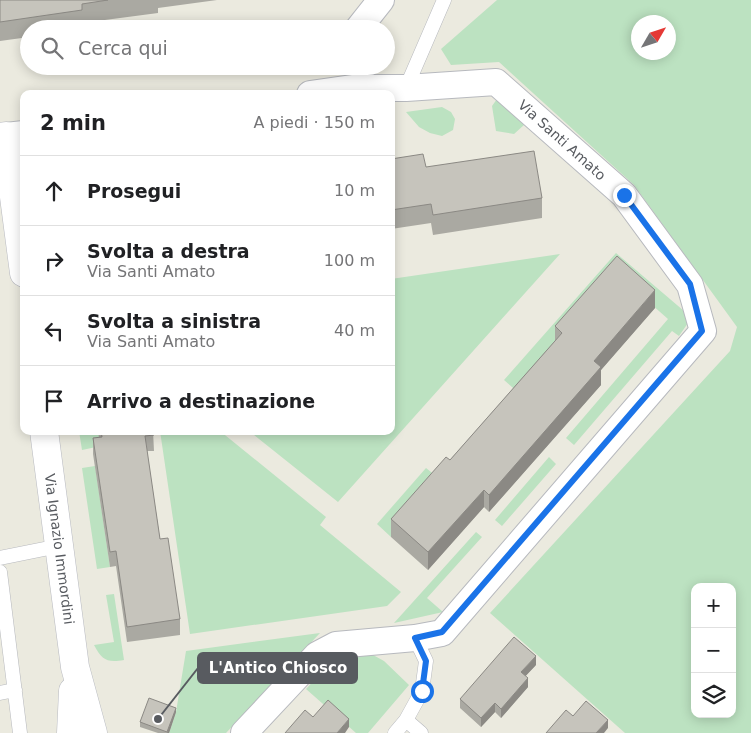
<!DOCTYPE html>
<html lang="it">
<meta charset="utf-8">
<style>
:root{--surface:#fff;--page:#f6f6f6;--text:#202124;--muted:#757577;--line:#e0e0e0}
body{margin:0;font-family:"DejaVu Sans",sans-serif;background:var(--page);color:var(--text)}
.controls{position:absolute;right:15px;bottom:15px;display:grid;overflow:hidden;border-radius:10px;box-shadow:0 2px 12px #0003}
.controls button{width:45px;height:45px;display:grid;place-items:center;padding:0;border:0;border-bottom:1px solid var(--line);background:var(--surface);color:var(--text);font:25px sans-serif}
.compass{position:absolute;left:631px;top:15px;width:45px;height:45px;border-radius:50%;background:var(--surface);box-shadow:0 2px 12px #0003;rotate:51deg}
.stop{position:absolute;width:15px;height:15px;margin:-11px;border:4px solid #1a73e8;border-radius:50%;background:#fff}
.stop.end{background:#1a73e8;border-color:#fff;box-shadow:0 1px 5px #0008}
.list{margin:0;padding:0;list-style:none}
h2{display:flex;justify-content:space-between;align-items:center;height:65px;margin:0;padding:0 20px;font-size:21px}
h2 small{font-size:16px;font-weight:400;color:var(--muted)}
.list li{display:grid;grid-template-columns:32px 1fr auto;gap:15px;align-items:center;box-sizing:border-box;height:70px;padding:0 20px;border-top:1px solid var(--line)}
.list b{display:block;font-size:19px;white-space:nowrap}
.list p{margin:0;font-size:16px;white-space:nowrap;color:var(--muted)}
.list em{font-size:16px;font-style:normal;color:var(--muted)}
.icon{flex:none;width:28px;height:28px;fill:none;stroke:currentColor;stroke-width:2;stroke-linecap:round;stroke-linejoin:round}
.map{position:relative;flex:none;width:751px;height:733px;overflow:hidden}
.search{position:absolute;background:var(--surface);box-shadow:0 2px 12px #0003;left:20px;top:20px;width:375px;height:55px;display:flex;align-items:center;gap:12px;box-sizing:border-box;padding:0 18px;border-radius:28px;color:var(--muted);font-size:19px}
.panel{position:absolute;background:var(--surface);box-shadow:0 2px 12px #0003;left:20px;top:90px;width:375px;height:345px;border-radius:10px}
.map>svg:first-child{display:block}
.green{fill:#bce2c1;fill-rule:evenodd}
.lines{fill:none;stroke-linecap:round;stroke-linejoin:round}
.lane-casing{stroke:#b7b9be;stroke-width:15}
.street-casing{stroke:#b7b9be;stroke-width:28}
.secondary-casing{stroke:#b8bac1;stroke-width:29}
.lane{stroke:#fff;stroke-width:14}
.street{stroke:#fff;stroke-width:26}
.secondary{stroke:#fff;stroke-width:28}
.wall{fill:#aaa9a2}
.shaded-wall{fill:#8b8984}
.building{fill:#c6c4bc;stroke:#8b8984}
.route{stroke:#1a73e8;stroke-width:6}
.labels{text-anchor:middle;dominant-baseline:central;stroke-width:5;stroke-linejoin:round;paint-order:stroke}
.street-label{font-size:14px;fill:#585b60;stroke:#fff}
.leader{fill:none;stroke:#585b60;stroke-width:2}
.callout-dot{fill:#585b60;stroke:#fff;stroke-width:2}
.callout{fill:#585b60;stroke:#585b60;stroke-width:2}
.callout-label{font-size:15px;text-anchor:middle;font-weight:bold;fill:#fff}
</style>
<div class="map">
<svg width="751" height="733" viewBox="0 0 751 733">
<rect width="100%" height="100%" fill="#ebeadf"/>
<path class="green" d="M497,0H751V733H625L490,613L730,351L737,327L634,185L499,62L451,65L441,49ZM638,22H668V52H638ZM695,587H732V714H695Z
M497,99L524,125L514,134L496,131L492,106Z
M442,107L451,112L455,119L453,130L442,136L430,133L419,127L406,112Z
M616,253L684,311L688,323L679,336L672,331L574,445L566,438L668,319L617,274L522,396L504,380Z
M560,254L338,502L249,431H391V279Z
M79,431H99L101,446L82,450Z
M160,431H220L326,517L320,525L401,592L387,606L190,634Z
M549,457L556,464L502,526L495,520Z
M95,466L110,567L97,569L82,468Z
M426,468L441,480L391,537L377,524Z
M476,532L482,537L427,598L443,612L394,623Z
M114,594L124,660C107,663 102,660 94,645L114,642L106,595Z
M320,633L226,733H169L176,712L186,651Z
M373,655L384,661L409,685L368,733H356L306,689L334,659L354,656Z"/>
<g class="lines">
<g class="lane-casing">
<path id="lane" d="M406,88L444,0
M0,558L59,546
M0,572L20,733
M0,693L15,690
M406,720L421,733
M395,733L406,720L422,691L426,661L415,638"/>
</g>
<g class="street-casing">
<path id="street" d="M358,29L381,0
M6,136L24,134
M244,733L317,655L336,645L415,638L442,633L703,331L690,285L624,195L496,82L406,88H352L310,94"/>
</g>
<g class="secondary-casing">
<g id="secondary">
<path d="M0,137L6,136L24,273"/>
<path id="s1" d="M44,431L75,667L93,733"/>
<path d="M71,733L73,691"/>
</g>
</g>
<use href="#lane" class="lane"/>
<use href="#street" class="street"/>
<use href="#secondary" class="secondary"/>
</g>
<path class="wall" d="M0,0H217L158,8V13L82,23V29H29V37L0,41Z
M391,159L426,167L542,198V218L433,235L431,223L391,229Z
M655,308L601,370V385L489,512L484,507L428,570L391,537V519L450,460L555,341V326Z
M98,431H153L154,451H147L160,539L180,619V635L127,642L116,566L110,567L93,454V438H99Z
M536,665L525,676L528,687L501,718L495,712L481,727L460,708V699Z
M176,712L169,733H158L140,727V722Z"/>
<path class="shaded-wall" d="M655,290V308L601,370V385L489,512V495L594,361Z
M484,490V507L428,570V552Z
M536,656V665L521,681V672Z
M528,678V687L501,718V709Z
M495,703V712L481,727V718Z
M176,708V712L169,733H167Z
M349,719V727L345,733H337Z
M608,720V728L604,733H596Z"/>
<path class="building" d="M0,0H108L82,4V10L0,22Z
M534,151L542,198L433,215L431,204L391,210V159L423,154L426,167Z
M617,256L655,290L594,361L601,367L489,495L484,490L428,552L391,519L446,457L450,460L562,333L555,326Z
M101,431H153L154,435L145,436L160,539L168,538L180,619L127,627L116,551L110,552L93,438L102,437Z
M514,637L536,656L521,672L528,678L501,709L495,703L481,718L460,699Z
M149,698L176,708L167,732L140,722Z
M328,700L349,719L337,733H285L305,710L313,717Z
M586,701L608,720L596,733H546L566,710L573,716Z"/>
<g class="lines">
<path class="route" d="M422,691L426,661L415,638L442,632L702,331L690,284L624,195"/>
</g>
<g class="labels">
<g class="street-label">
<text transform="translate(562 140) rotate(42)">Via Santi Amato</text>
<text stroke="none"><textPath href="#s1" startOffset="119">Via Ignazio Immordini</textPath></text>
</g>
</g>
<path class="leader" d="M158 719L198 668"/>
<circle class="callout-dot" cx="158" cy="719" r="5"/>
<rect class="callout" x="198" y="653" width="159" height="30" rx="5"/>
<g class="callout-label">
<text x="278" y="673">L'Antico Chiosco</text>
</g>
</svg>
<div class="controls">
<button>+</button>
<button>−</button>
<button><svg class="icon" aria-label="layers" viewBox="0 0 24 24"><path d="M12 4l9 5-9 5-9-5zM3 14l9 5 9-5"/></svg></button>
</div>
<svg class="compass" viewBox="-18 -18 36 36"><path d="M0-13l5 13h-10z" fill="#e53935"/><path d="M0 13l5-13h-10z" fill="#757577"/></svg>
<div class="stop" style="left:422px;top:691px"></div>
<div class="stop end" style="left:624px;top:195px"></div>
<div class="search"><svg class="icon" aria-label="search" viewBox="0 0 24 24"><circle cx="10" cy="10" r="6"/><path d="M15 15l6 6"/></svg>Cerca qui</div>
<section class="panel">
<h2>2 min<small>A piedi · 150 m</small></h2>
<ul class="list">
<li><svg class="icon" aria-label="ahead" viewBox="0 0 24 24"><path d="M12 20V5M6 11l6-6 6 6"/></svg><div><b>Prosegui</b></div><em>10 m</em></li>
<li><svg class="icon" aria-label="right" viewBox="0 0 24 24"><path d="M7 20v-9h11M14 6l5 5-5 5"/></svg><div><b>Svolta a destra</b><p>Via Santi Amato</p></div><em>100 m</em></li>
<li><svg class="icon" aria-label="left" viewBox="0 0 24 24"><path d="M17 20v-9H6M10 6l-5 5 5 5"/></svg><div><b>Svolta a sinistra</b><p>Via Santi Amato</p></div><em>40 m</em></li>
<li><svg class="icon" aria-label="arrive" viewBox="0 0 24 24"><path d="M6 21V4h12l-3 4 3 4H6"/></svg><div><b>Arrivo a destinazione</b></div></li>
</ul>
</section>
</div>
